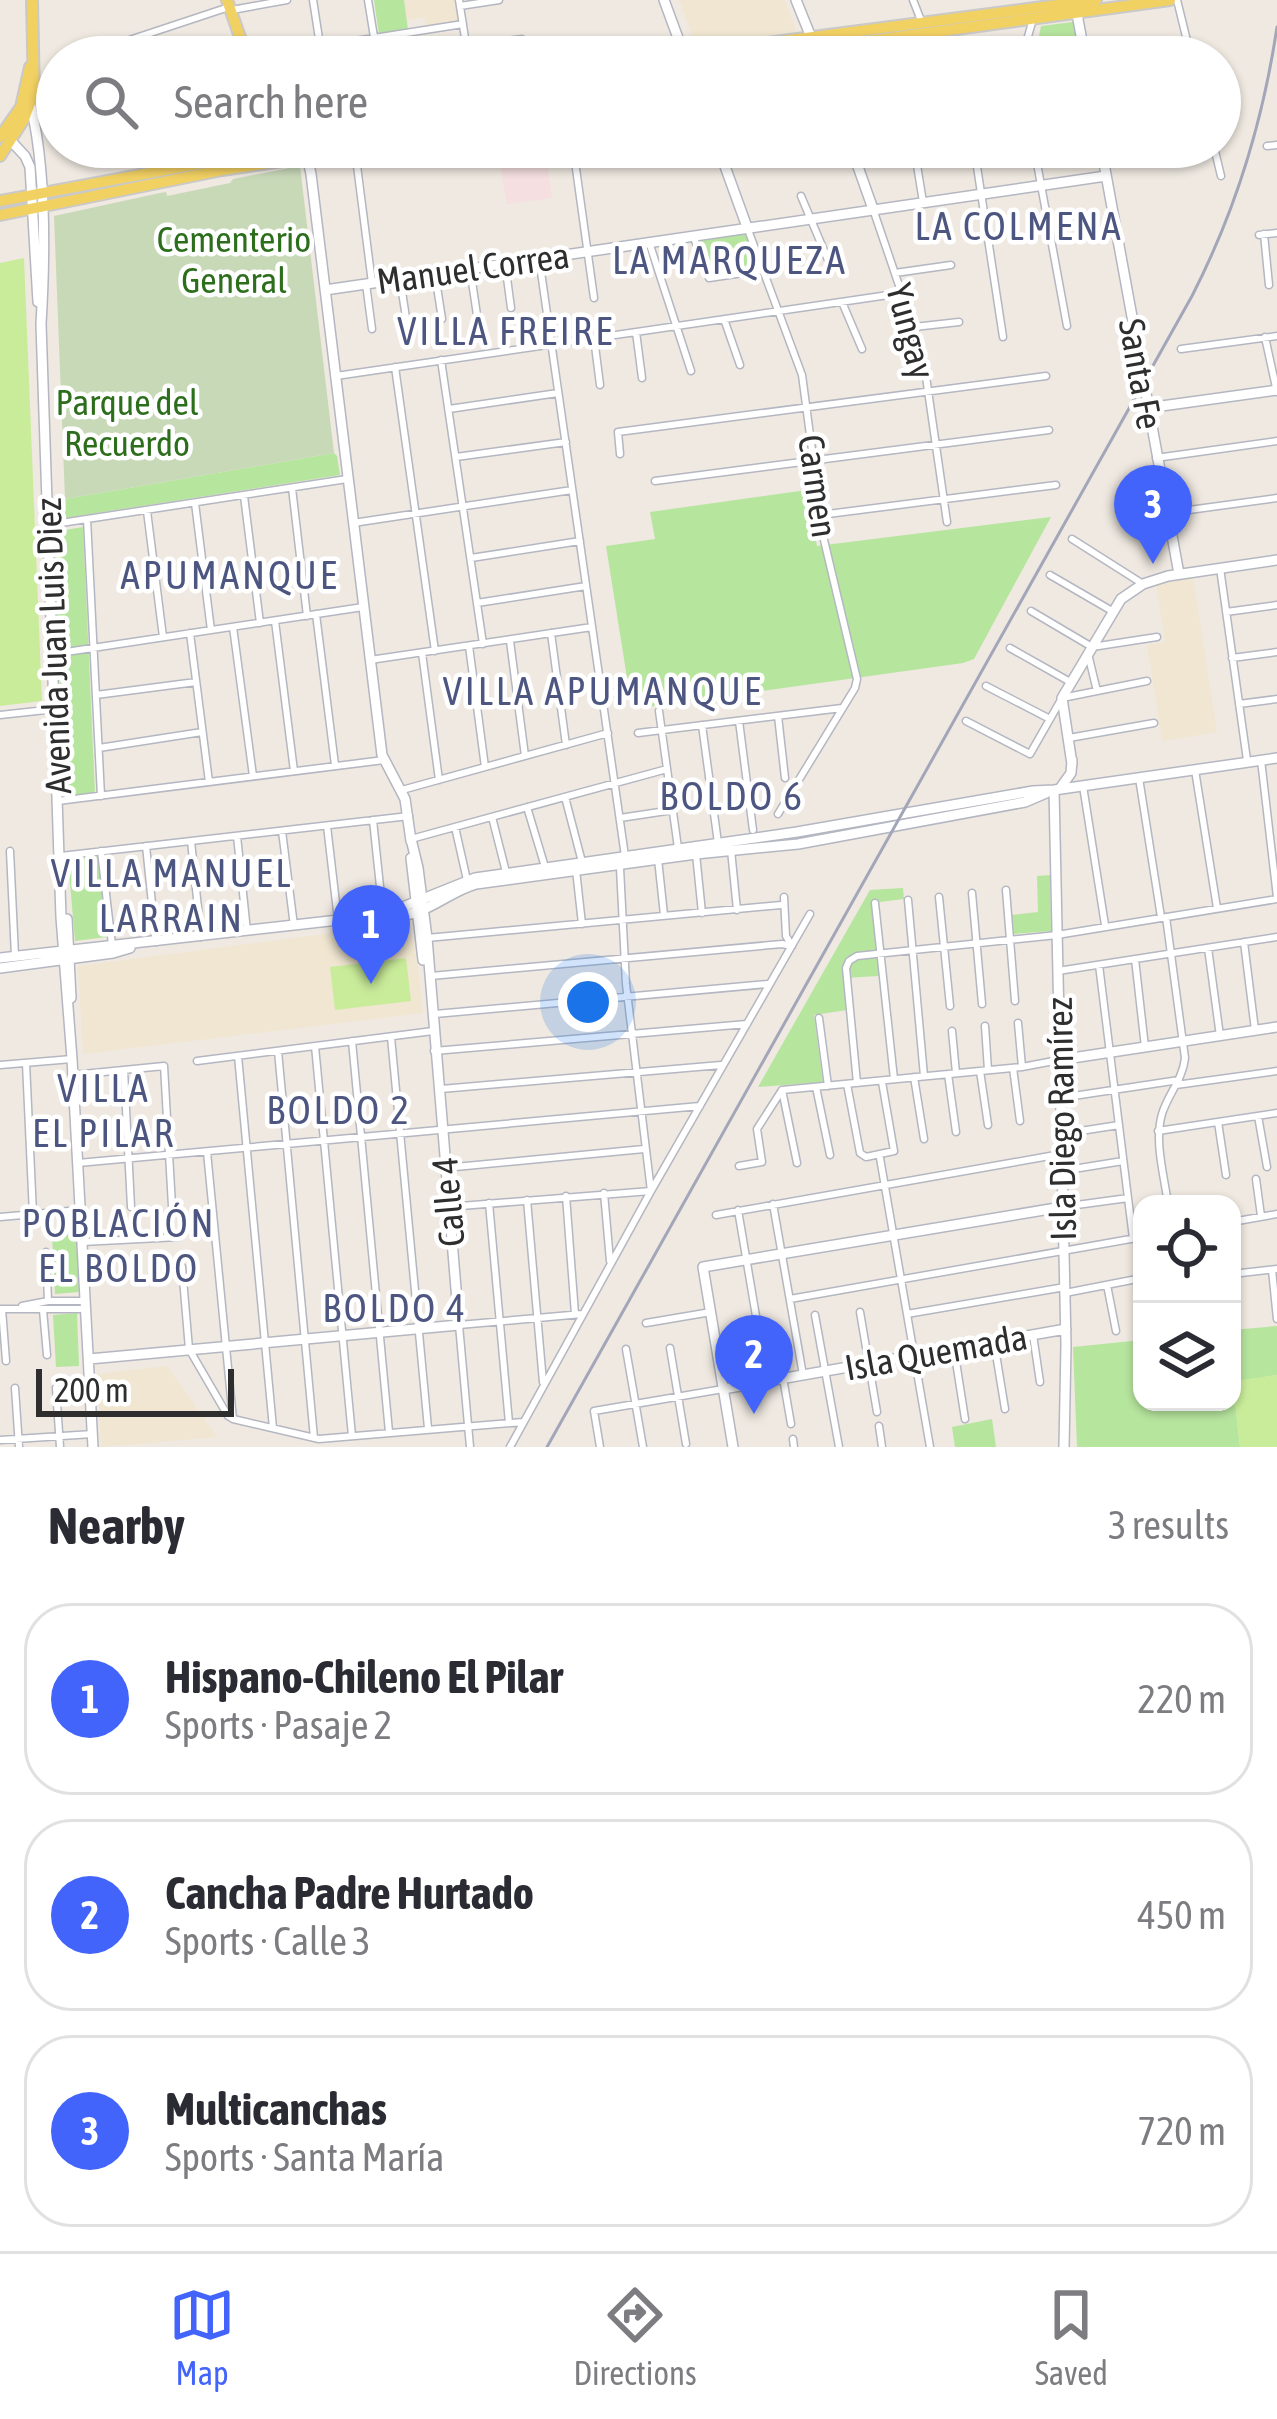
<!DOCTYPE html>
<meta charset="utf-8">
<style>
:root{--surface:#fff;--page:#f2f2f3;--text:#2b2b33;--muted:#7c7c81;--line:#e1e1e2;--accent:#4264fb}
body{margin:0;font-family:"Asap Condensed",sans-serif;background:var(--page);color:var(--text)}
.controls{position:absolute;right:36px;bottom:36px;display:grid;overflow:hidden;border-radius:24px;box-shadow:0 3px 9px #0004}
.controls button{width:108px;height:108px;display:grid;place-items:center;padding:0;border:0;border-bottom:3px solid var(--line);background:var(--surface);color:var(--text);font:60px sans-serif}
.scale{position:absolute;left:36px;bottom:30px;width:198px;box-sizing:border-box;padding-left:12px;border:6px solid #2e2e2e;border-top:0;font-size:33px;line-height:42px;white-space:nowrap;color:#2e2e2e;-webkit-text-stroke:9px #fff;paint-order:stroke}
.you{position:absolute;left:588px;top:1002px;width:42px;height:42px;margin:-30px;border:9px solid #fff;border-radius:50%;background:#1a73e8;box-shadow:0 0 0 18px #1a73e833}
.badge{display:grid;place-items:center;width:78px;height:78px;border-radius:50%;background:var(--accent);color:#fff;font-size:39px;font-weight:700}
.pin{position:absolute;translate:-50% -99px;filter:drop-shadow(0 3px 6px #0008)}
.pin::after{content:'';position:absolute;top:63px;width:42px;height:36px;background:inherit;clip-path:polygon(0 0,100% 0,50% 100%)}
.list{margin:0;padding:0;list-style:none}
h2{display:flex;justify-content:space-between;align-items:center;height:156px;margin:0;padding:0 48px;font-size:51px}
h2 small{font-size:39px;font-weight:400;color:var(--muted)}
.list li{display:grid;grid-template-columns:78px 1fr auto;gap:36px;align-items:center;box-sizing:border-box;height:192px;margin:0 24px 24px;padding:0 24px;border:3px solid var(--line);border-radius:48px}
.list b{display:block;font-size:45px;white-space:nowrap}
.list p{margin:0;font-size:39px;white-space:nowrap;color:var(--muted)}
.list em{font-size:39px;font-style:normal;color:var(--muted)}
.icon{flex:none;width:66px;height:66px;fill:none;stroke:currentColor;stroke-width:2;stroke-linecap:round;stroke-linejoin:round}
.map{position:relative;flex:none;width:1277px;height:1447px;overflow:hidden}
.search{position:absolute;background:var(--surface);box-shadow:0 3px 9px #0004;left:36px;right:36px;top:36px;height:132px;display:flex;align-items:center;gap:30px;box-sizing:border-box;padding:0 42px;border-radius:66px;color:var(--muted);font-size:45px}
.sheet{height:804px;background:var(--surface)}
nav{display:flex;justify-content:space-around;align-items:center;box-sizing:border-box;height:168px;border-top:3px solid var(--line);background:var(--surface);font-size:33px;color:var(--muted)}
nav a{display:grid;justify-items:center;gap:6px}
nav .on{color:var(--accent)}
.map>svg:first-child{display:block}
.education{fill:#f0e6d1}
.medical{fill:#f5dfe0}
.green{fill:#b6e59e}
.cemetery{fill:#c8d9b8}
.pitch{fill:#c9ec9a}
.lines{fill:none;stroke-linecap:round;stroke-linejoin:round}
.street-casing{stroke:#b4b7c1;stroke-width:9}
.secondary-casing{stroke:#b4b7c1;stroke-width:12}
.primary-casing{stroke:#c9c9c9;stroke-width:14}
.street{stroke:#fff;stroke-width:6}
.secondary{stroke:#fff;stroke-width:9}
.primary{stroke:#f2d163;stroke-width:10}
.rail{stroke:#a3a6b8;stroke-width:3}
.labels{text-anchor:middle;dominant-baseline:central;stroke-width:9;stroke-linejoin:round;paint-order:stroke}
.park-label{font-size:36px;fill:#2c6e1b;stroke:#fff}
.street-label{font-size:36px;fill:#2e2e2e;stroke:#fff}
.neighbourhood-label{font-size:39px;letter-spacing:3px;fill:#4d5680;stroke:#fff}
</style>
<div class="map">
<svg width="1277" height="1447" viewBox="0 0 1277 1447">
<rect width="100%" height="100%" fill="#efe9e1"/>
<path class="education" d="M404,0H456L460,22L426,28L424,17L407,20Z
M679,0H785L797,33L697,48Z
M1193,578L1217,732L1162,741L1147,645L1165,642L1156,584Z
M409,923L418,967L423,1013L83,1054L78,966Z
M167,1366L217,1437L101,1447L97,1374Z"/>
<path class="medical" d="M497,147H545L552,198L507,204Z"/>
<path class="green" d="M374,0H404L408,30L379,34Z
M1073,22L1079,53L1039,56L1036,51L1041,26Z
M745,231L757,266L710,274L697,239Z
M334,453L337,456L340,475L65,518V499Z
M807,490L817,546L1051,517L974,659L963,663L632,709L606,546L655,539L650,512Z
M83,527L95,793L65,798L53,532Z
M98,857L107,937L75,941L68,860Z
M1050,875L1051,931L1014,934L1012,915L1038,912L1037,876Z
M903,888L904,899L871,903L879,976L844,978L847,1010L814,1015L823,1082L758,1087L870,890Z
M76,1234L79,1292L55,1294L52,1235Z
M77,1313L79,1366L56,1367L53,1315Z
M1277,1326V1375L1233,1382L1240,1447H1077L1073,1347L1142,1340V1402H1232V1330Z
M992,1419L996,1447H955L952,1427Z"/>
<path class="cemetery" d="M300,166L334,453L65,499L54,216L160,193L166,192L167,196L230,183L233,179Z"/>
<path class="pitch" d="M24,258L42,701L0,706V263Z
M406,958L411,1001L335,1010L330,967Z
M1277,1375V1447H1240L1233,1381Z"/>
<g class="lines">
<g class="street-casing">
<path id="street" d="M313,0L320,45
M368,0L374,37
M459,0L468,57
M913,0L922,23
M1177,0L1191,57
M460,6L499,0
M232,10L287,0
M466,46L522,39
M78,57L229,7
M253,57L463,24
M1022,57L1033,19
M1267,146L1277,145
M168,147L170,169
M573,147L594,298
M784,147L787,155
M914,147L923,202
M974,147L1003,337
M1034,147L1067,326
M1214,147L1221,176
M355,150L372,283
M721,156L747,147
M801,196L828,260
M873,209L923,356L947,522
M747,227L802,375L824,540L857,679L855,688L778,814
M1264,234L1269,285
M1259,235L1277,233
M694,238L709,278L763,270
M649,242L691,371
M505,263L511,308
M470,268L477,315
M895,273L951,265
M435,274L442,319
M400,279L407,324
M366,284L372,329
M842,302L862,349
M724,319L740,365
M914,327L959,322
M636,332L642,378
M1265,337L1277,392
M594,338L600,385
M1181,349L1277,336
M441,360L483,644
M395,367L435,651
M336,376L902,293
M449,409L558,393
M620,454L618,432L1046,376
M456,457L566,442
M1156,458L1277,441
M655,481L1049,430
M292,488L307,616
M244,496L260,623
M195,503L211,630
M147,511L163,637
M1167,513L1277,498
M820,515L1056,485
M87,519L101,796
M353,523L572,490
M48,525L347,479
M1072,539L1143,584
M471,558L580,541
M1220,568L1247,760
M1050,575L1112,611
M477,603L586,586
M1031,611L1092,647L1157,637
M1226,612L1277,605
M316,614L335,765
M275,621L294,771
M233,627L253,776
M190,633L209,782
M551,633L566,745
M510,641L525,756
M469,646L485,767
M1010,648L1072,683
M422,653L439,780
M53,654L363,607
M1089,658L1097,691
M1232,658L1277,652
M370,660L592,627
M986,686L1050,719
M96,695L196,682
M602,695L626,690
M1239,704L1277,699
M659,711L678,848
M0,715L55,709
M778,716L785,778
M739,721L753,830
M966,721L1030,754L1062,698L1147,681
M702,725L718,843
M638,733L842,708
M1069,738L1154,723
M99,748L202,732
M1261,760L1277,897
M1195,770L1217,908
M1139,778L1161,917
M1083,786L1105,925
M402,790L608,733
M565,797L582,862
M58,801L384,760
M527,807L545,867
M492,817L506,872
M620,818L673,810
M373,820L383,915
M327,826L338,920
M455,827L467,880
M282,831L294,926
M237,836L247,931
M411,839L667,769
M191,841L201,937
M146,846L156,942
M731,850L737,910
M10,851L15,956
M101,851L112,945
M696,854L702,913
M61,856L409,816
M658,859L664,915
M576,870L582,924
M1006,890L1015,1001
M972,893L982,1004
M939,897L950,1006
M908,900L924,1076
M875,903L894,1079
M1166,917L1185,1058C1183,1079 1168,1094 1162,1114C1154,1141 1164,1175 1168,1204
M427,938L781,905
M1244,942L1255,1030
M1208,948L1220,1036
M1135,959L1145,1047
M1099,965L1133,1238
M1058,971L1277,937
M431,976L782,944L792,946L786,936L784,897
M435,1014L768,984
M819,1018L828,1086
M1018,1023L1022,1067
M985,1026L988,1070
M952,1031L956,1073
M391,1037L428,1428
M352,1041L389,1432
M315,1046L352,1436
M278,1051L314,1438
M434,1051L747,1024
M238,1056L273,1428
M197,1061L433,1031
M26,1063L33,1214
M0,1065L72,1059
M1013,1068L1020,1121
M124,1070L131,1207
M980,1071L988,1125
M948,1074L956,1132
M73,1075L164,1066L172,1206
M914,1077L924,1139
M857,1083L846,968L849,961L857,956L1057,935L1277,899
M847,1084L860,1153L866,1157L894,1151L882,1082
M1176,1085L1277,1071
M816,1087L830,1155
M441,1089L721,1065
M782,1090L1022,1067L1059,1060
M782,1090L797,1163
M1060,1098L1179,1080
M1258,1116L1267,1167
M1218,1122L1226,1175
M1158,1131L1277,1113
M1061,1134L1119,1125
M207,1152L233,1419
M880,1158L930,1447
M78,1163L700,1106
M739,1166L762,1162L757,1129L782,1090
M445,1168L644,1149
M1061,1171L1123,1161
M1256,1179L1261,1216
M604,1193L610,1261
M566,1196L575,1314
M527,1200L543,1382
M489,1203L509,1423
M773,1204L803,1375
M448,1207L651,1191L626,984L620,868L625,856L539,258
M1062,1207L1128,1198
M738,1210L767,1381
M716,1215L1061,1154
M0,1217L80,1210
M1232,1222L1277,1214
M82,1242L179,1237
M46,1252L48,1301
M182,1267L189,1349L228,1416L233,1419L319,1439L523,1422
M1272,1270L1277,1319
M1232,1274L1277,1269
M1107,1285L1116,1331
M1065,1293L1142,1278
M790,1299L1142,1237
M22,1306L48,1301H86
M0,1309H86
M2,1309L6,1361
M43,1310L47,1355
M860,1312L877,1412
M907,1314L1065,1287
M815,1315L839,1447
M646,1323L711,1312
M1033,1335L1040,1382
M994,1342L1005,1409
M670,1348L686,1444
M626,1349L643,1447
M954,1349L965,1419
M783,1378L791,1424
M15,1388L19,1447
M56,1388L60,1447
M879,1426L882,1447
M793,1439L794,1447
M0,1440L93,1434
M470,1447L459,1325L582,1314
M510,1447L651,1191L810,914
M600,1447L594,1411L723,1389"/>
</g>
<g class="secondary-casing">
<path id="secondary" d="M664,0L685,57
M796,0L819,57
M1077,14L1085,57
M31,106C46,170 45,258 41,324L61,917L72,1059L93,1447
M11,141L25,156L30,167L38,302
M305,147L311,174L382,755L405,799L411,841
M718,147L747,227
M851,147L873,209
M1101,147L1179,574
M325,290L1106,176
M1147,408L1277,390
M1072,764L1062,698L1121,599L1143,584L1168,576L1277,560
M1061,787L1071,773L1072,760
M1054,790L1066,1345L1064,1447
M411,858L423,960
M389,916C423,919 445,893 476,884L696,854L798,844L1025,802L1046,793
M67,919L71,998
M0,958L383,915L475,878L797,832L1033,791L1054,790L1277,758
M0,968L113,953L130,948
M1059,1060L1277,1027
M89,1359L459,1325L427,938L418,868L411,839
M723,1389L1066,1329
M733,1447L703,1267L1062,1207"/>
</g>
<g class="primary-casing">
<path id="primary" d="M227,0L247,57
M720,57L744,48L767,43L1096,0
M750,57L1170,0
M0,137L21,107L30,67
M0,156L24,119L34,93L32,0
M0,201L288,147
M0,215L222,170L378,147"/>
</g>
<use href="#street" class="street"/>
<use href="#secondary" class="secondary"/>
<use href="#primary" class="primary"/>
<path class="rail" d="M547,1447L1192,296C1235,212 1263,121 1277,27"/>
</g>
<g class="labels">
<g class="park-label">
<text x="234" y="239">Cementerio<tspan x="234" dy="41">General</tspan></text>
<text x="127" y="402">Parque del<tspan x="127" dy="41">Recuerdo</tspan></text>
</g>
<g class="street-label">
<text transform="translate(473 268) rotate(-8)">Manuel Correa</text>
<text transform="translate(911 331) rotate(75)">Yungay</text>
<text transform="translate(1141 374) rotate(80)">Santa Fe</text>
<text transform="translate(818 486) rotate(82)">Carmen</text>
<text transform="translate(53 646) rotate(-92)">Avenida Juan Luis Diez</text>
<text transform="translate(1061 1119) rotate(-91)">Isla Diego Ramírez</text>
<text transform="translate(448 1202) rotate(-95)">Calle 4</text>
<text transform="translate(936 1352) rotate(-10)">Isla Quemada</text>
</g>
<g class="neighbourhood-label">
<text x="1019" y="226">LA COLMENA</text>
<text x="730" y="260">LA MARQUEZA</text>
<text x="506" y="331">VILLA FREIRE</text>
<text x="230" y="575">APUMANQUE</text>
<text x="603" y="691">VILLA APUMANQUE</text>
<text x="732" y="796">BOLDO 6</text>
<text x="172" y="873">VILLA MANUEL<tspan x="172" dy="45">LARRAIN</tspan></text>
<text x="104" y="1088">VILLA<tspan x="104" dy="45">EL PILAR</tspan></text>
<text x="339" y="1110">BOLDO 2</text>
<text x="119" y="1223">POBLACIÓN<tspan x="119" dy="45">EL BOLDO</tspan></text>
<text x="395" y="1308">BOLDO 4</text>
</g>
</g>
</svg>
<div class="controls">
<button><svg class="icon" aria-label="locate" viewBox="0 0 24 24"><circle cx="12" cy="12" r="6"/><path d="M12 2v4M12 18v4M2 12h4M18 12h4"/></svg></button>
<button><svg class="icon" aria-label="layers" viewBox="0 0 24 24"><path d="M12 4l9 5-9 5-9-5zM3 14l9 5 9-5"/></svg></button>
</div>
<div class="scale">200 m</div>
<div class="you"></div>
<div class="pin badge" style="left:371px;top:984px">1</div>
<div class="pin badge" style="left:754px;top:1414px">2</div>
<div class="pin badge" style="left:1153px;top:564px">3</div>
<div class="search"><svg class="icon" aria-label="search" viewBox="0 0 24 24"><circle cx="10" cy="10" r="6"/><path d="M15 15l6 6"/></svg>Search here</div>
</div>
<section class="sheet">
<h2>Nearby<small>3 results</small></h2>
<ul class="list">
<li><span class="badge">1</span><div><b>Hispano-Chileno El Pilar</b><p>Sports · Pasaje 2</p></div><em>220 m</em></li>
<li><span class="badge">2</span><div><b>Cancha Padre Hurtado</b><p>Sports · Calle 3</p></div><em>450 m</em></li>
<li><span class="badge">3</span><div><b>Multicanchas</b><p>Sports · Santa María</p></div><em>720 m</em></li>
</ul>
</section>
<nav>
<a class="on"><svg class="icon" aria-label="map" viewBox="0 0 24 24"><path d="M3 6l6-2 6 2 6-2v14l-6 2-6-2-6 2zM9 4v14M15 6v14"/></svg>Map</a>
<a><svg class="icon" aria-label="directions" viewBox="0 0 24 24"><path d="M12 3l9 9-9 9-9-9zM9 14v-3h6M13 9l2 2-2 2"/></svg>Directions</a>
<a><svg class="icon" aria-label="saved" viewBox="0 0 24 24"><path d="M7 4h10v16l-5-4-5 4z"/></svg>Saved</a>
</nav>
